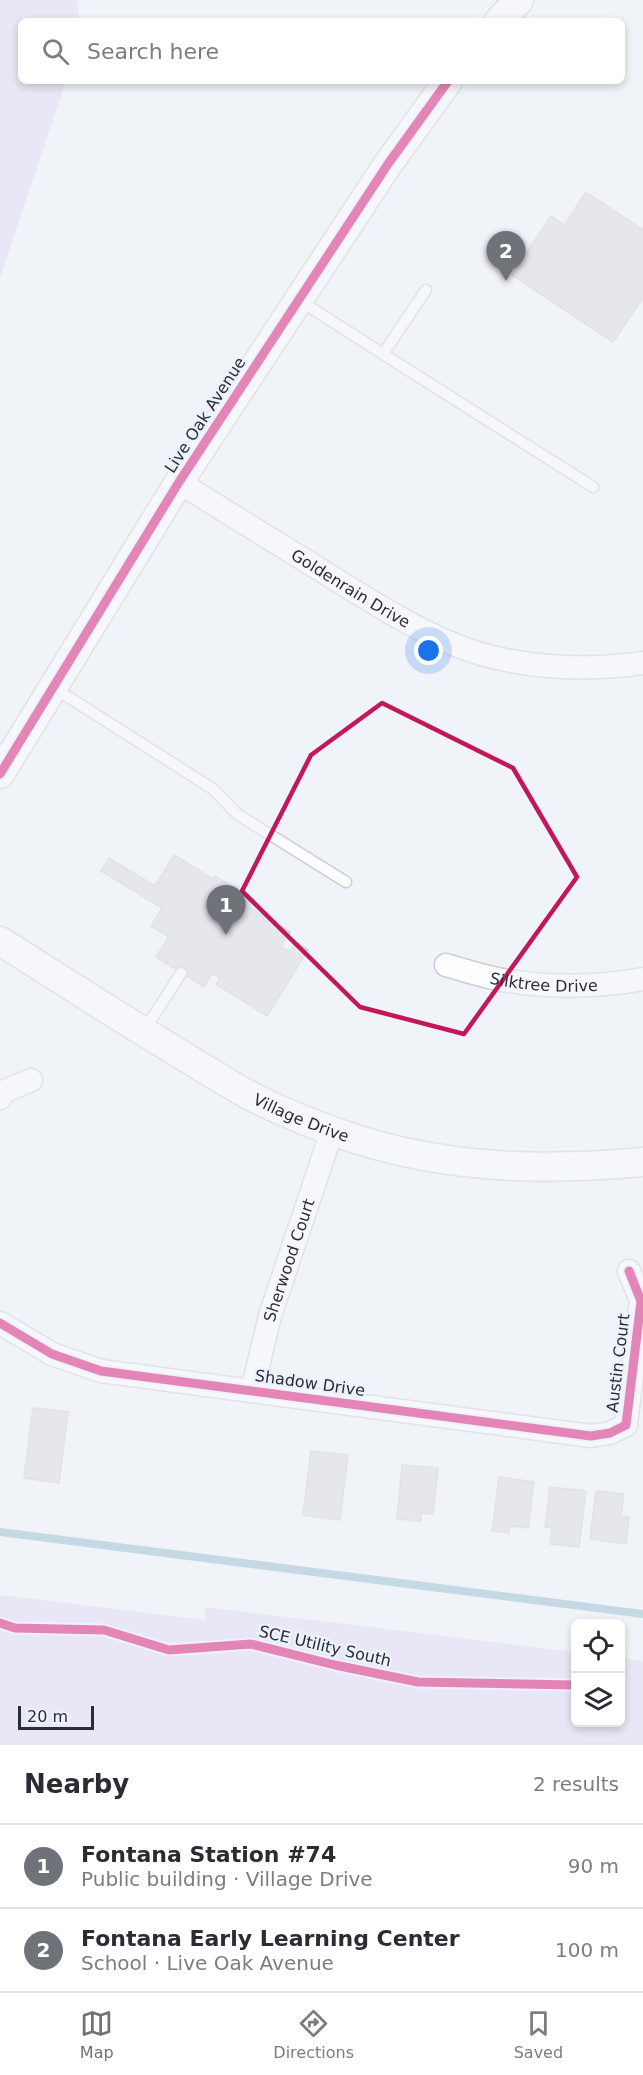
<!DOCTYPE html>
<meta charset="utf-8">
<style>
:root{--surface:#fff;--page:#f2f2f3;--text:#2b2b33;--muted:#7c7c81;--line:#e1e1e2;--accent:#6f7379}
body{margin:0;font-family:"DejaVu Sans",sans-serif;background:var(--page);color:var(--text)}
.controls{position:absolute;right:18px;bottom:18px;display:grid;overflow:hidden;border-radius:9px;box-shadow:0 3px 9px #0003}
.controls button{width:54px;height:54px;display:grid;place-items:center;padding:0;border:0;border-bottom:2px solid var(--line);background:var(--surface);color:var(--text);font:30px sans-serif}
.scale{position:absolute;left:18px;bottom:15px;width:76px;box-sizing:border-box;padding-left:6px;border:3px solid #2a2e34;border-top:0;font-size:16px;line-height:21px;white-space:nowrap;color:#2a2e34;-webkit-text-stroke:4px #ecf2fc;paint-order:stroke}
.you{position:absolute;left:429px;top:651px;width:21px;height:21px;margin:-15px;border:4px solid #fff;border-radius:50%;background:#1a73e8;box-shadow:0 0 0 9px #1a73e833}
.badge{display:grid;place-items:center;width:39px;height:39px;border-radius:50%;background:var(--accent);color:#fff;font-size:20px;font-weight:700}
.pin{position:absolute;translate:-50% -50px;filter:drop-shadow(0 2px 3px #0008)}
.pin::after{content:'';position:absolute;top:32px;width:21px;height:18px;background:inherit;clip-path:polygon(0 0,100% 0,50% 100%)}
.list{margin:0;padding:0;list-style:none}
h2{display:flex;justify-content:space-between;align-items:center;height:78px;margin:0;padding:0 24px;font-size:26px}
h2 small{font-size:20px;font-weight:400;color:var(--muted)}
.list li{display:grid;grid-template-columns:39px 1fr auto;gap:18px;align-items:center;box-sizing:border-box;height:84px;padding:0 24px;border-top:2px solid var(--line)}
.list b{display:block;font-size:22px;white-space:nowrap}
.list p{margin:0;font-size:20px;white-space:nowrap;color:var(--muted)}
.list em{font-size:20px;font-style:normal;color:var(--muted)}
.icon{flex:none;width:33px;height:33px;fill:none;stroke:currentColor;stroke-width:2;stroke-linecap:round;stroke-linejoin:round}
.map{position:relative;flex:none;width:643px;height:1745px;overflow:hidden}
.search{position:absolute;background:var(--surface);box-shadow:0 3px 9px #0003;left:18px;right:18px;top:18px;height:66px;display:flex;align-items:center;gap:15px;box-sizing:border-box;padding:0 21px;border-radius:9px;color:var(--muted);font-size:22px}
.sheet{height:246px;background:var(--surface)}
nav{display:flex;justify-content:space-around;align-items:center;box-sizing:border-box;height:84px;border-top:2px solid var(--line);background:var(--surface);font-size:16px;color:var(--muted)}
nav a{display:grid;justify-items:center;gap:3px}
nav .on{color:var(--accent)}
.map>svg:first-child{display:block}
.green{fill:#e0d8f2}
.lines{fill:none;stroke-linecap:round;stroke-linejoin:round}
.stream{stroke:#8fbbcb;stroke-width:8}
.building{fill:#d8dae0;stroke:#cdcfd4;stroke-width:1.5}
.service-casing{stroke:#cbced4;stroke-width:13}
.minor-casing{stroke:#cbced4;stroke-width:25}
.tertiary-casing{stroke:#cbced4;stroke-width:31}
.service{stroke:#fdfdfe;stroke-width:10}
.minor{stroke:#fdfdfe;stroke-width:22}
.tertiary{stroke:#fdfdfe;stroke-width:28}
.cycleway-casing{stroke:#ecf2fc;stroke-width:13}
.cycleway{stroke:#d6006c;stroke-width:9}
.marked{fill:none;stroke:#c2185b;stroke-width:4.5;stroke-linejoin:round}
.labels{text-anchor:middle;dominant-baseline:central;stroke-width:5;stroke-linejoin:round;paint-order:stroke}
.street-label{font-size:16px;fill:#2a2e34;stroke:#ecf2fc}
</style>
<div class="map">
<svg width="643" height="1745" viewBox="0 0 643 1745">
<rect width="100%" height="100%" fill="#f0f3f8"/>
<path class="green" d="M0,0H77L79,21H21V81H66L0,278Z
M0,1595L205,1620V1607L575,1652L576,1722H620L621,1658L643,1661V1745H0Z"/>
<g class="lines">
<path class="stream" d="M0,1532L643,1614"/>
</g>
<path class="building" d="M586,192L643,230V298L613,342L512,275L551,216L564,225Z
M174,855L213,879L215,876L253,900L249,907L290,932L281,947L290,952L296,942L308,950L267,1016L216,984L220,978L212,973L204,987L156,957L169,937L151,926L162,908L101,871L109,858L155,886Z
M33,1408L68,1412L59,1483L24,1478Z
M311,1451L348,1455L340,1520L303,1515Z
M402,1465L438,1468L433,1514L421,1513V1521L397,1519Z
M499,1477L534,1482L528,1528L510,1526L509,1533L492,1531Z
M550,1487L586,1491L579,1547L550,1544L552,1528L545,1527Z
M596,1491L624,1494L621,1516L629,1517L626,1544L590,1539Z"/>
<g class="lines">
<g class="service-casing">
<path id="service" d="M426,290L383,354L593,487
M299,300L383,354
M54,688L213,789L237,814L346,882
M144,1031L181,973"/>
</g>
<g class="minor-casing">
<g id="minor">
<path id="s1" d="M179,482C226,512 272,540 319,569C362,596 404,623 450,643C509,668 580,672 643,663"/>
<path id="s2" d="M446,965C467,971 488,978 509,981C554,988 598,987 643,979"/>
<path d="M0,1098L5,1091L31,1080"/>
<path d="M0,1323L52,1354L101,1371L591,1436L610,1433L626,1425L641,1301L629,1271"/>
<path id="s3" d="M252,1391L270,1316L332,1131"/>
</g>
</g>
<g class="tertiary-casing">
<g id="tertiary">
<path d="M499,21L519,0"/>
<path d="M0,774L179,482L388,164L448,81"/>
<path id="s4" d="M0,941C56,976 112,1013 169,1047C195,1063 220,1079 247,1094C281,1112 319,1127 356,1139C449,1169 547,1171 643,1162"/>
</g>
</g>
<use href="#service" class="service"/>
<use href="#minor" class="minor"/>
<use href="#tertiary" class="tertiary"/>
<g class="cycleway-casing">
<path id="cycleway" d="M0,774L179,482L388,164L448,81
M0,1323L52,1354L101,1371L591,1436L610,1433L626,1425L641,1301L629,1271
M0,1623L15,1628L104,1630L169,1650L251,1644L335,1665L418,1682L576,1685"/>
</g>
<use href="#cycleway" class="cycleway"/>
</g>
<path d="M0 0H643V1745H0ZM382,703L513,768L577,877L464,1034L360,1007L242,891L311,755Z" fill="#f0f3f8" fill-opacity=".55" fill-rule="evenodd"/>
<path class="marked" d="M382,703L513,768L577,877L464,1034L360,1007L242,891L311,755Z"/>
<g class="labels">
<g class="street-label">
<text transform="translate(205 415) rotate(-57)">Live Oak Avenue</text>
<text stroke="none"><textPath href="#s1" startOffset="202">Goldenrain Drive</textPath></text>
<text stroke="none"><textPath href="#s2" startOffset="100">Silktree Drive</textPath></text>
<text stroke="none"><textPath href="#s4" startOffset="350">Village Drive</textPath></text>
<text stroke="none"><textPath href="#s3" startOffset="136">Sherwood Court</textPath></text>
<text transform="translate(618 1363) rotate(-83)">Austin Court</text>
<text transform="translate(310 1383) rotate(8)">Shadow Drive</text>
<text transform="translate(325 1646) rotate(13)">SCE Utility South</text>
</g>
</g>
</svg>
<div class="controls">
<button><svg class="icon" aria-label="locate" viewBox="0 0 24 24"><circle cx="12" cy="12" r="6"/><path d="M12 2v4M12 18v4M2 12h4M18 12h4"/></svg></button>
<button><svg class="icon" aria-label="layers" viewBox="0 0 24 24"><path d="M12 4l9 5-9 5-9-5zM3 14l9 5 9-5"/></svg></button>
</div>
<div class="scale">20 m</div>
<div class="you"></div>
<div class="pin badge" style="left:226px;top:935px">1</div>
<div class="pin badge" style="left:506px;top:281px">2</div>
<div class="search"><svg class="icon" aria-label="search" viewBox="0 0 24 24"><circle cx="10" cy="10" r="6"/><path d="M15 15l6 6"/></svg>Search here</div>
</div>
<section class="sheet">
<h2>Nearby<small>2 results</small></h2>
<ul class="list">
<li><span class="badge">1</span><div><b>Fontana Station #74</b><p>Public building · Village Drive</p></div><em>90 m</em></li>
<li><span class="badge">2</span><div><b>Fontana Early Learning Center</b><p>School · Live Oak Avenue</p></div><em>100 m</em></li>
</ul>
</section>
<nav>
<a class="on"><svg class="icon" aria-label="map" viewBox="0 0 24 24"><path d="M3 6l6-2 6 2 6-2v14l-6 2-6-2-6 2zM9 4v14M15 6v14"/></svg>Map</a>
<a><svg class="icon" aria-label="directions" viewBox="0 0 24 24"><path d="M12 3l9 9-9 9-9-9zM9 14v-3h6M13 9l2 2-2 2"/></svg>Directions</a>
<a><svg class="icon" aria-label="saved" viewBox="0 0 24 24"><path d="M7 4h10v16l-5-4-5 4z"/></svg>Saved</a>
</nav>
